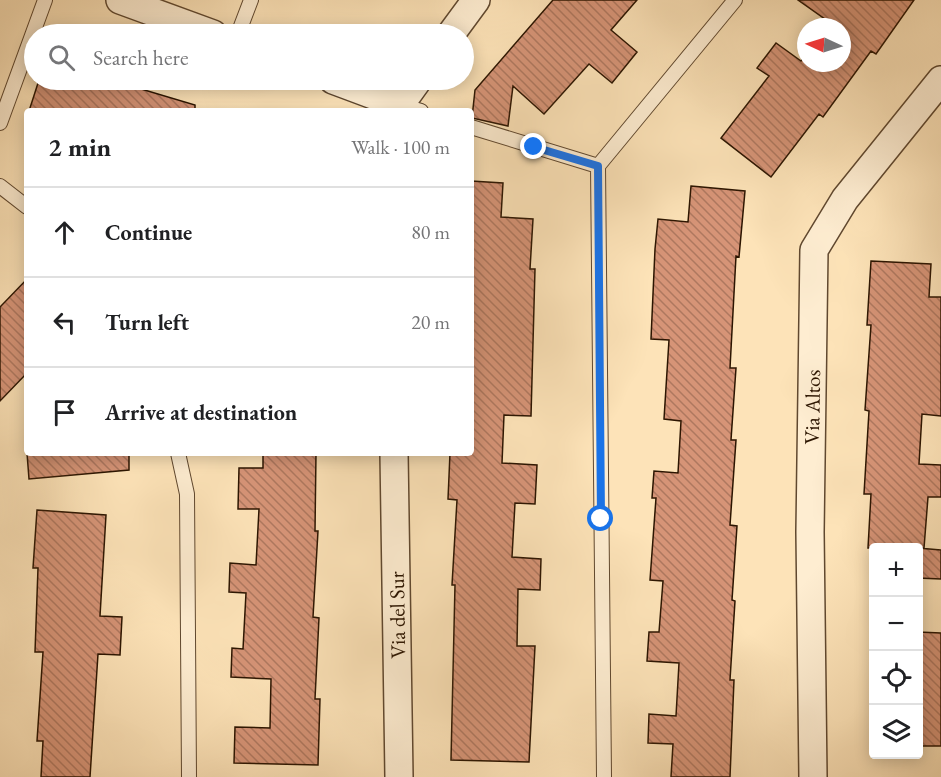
<!DOCTYPE html>
<meta charset="utf-8">
<style>
:root{--surface:#fff;--page:#f2f2f2;--text:#202124;--muted:#757577;--line:#e0e0e0}
body{margin:0;font-family:"EB Garamond",serif;background:var(--page);color:var(--text)}
.controls{position:absolute;right:18px;bottom:18px;display:grid;overflow:hidden;border-radius:6px;box-shadow:0 3px 15px #0003}
.controls button{width:54px;height:54px;display:grid;place-items:center;padding:0;border:0;border-bottom:2px solid var(--line);background:var(--surface);color:var(--text);font:30px sans-serif}
.compass{position:absolute;left:797px;top:18px;width:54px;height:54px;border-radius:50%;background:var(--surface);box-shadow:0 3px 15px #0003;rotate:274deg}
.stop{position:absolute;width:18px;height:18px;margin:-14px;border:4px solid #1a73e8;border-radius:50%;background:#fff}
.stop.end{background:#1a73e8;border-color:#fff;box-shadow:0 2px 6px #0008}
.list{margin:0;padding:0;list-style:none}
h2{display:flex;justify-content:space-between;align-items:center;height:78px;margin:0;padding:0 24px;font-size:26px}
h2 small{font-size:20px;font-weight:400;color:var(--muted)}
.list li{display:grid;grid-template-columns:39px 1fr auto;gap:18px;align-items:center;box-sizing:border-box;height:90px;padding:0 24px;border-top:2px solid var(--line)}
.list b{display:block;font-size:22px;white-space:nowrap}
.list em{font-size:20px;font-style:normal;color:var(--muted)}
.icon{flex:none;width:33px;height:33px;fill:none;stroke:currentColor;stroke-width:2;stroke-linecap:round;stroke-linejoin:round}
.map{position:relative;flex:none;width:941px;height:777px;overflow:hidden}
.search{position:absolute;background:var(--surface);box-shadow:0 3px 15px #0003;left:24px;top:24px;width:450px;height:66px;display:flex;align-items:center;gap:15px;box-sizing:border-box;padding:0 21px;border-radius:33px;color:var(--muted);font-size:22px}
.panel{position:absolute;background:var(--surface);box-shadow:0 3px 15px #0003;left:24px;top:108px;width:450px;height:348px;border-radius:6px}
.map>svg:first-child{display:block}
.building{fill:url(#building-back-hatch);stroke:#2c1501;stroke-width:1.5}
.lines{fill:none;stroke-linecap:round;stroke-linejoin:round}
.service-casing{stroke:#60482f;stroke-width:16}
.minor-casing{stroke:#60482f;stroke-width:30}
.service{stroke:#feedd1;stroke-width:14}
.minor{stroke:#feedd1;stroke-width:27}
.route{stroke:#1a73e8;stroke-width:8}
.labels{text-anchor:middle;dominant-baseline:central;stroke-width:4.5;stroke-linejoin:round;paint-order:stroke}
.street-label{font-size:21px;fill:#2c1501;stroke:#feedd1}
</style>
<div class="map">
<svg width="941" height="777" viewBox="0 0 941 777">
<defs>
<pattern id="building-back-hatch" width="6" height="6" patternUnits="userSpaceOnUse" patternTransform="scale(1.5)"><rect width="6" height="6" fill="#d69477"/><path d="M-1 5l2 2M0 0l6 6M5-1l2 2" fill="none" stroke="#ae785f"/></pattern>
</defs>
<rect width="100%" height="100%" fill="#fde3b8"/>
<filter id="stains"><feTurbulence type="fractalNoise" baseFrequency=".00333" numOctaves="4"/><feColorMatrix values="0 0 0 0 .2 0 0 0 0 .09 0 0 0 0 .02 0 0 0 .5 -.17"/></filter>
<radialGradient id="worn" r=".72"><stop offset=".6" stop-color="#630" stop-opacity="0"/><stop offset="1" stop-color="#630" stop-opacity=".3"/></radialGradient>
<path class="building" d="M553,0H637L611,30L637,52L612,83L589,64L544,114L513,86L508,126L472,118L475,90Z
M798,0H914L876,54L871,51L823,117L819,114L771,177L721,138L769,76L757,68L776,43L801,61L806,54V63H842V27H825L829,22Z
M39,80H111L195,105V111H29Z
M471,181L503,183L501,217L533,219L530,269H535L531,416L504,415L502,463L537,465L535,504L515,503L512,557L541,559L540,590L518,589L517,646H535L529,762L451,760L455,585H452L457,500L448,499L450,453H471Z
M691,186L745,191L739,257L736,256L730,368H736L731,440H736L730,525L737,526L732,600L735,601L730,680H734L730,777H671L673,744L648,743L649,714L676,716L679,663L647,661L649,632H659L663,581L650,580L656,498H652L654,471L678,473L681,421L664,419L669,340L651,339L655,249L658,219L688,222Z
M871,261L931,264L929,297H941V416L922,414L919,464L941,465V497H928L924,548H868L871,494H864L869,411L865,410L871,325H867Z
M27,279V373L0,401V307Z
M27,453H129V470L29,479Z
M263,453H316L315,531H318L313,617L319,618L315,699H320L318,765L234,763L235,727L270,728L271,679L231,677L232,648L243,649L246,593L229,592L230,563L256,565L259,509H238L239,468H263Z
M37,510L106,515L100,616L122,617L120,655L98,654L90,777H41L43,741H37L43,652H35L38,568H33Z
M918,548L941,550V579L918,578Z
M918,632L941,633V746H918Z"/>
<g class="lines">
<g class="service-casing">
<path id="service" d="M238,34L251,0
M400,105L421,111
M0,123L45,0
M471,127L598,166
M0,186L27,207
M178,453L187,494L189,777
M604,777L598,166L735,0"/>
</g>
<g class="minor-casing">
<path id="minor" d="M120,0L213,34
M451,34L476,0
M333,80L400,105
M400,111V105L418,80
M394,453L399,777
M813,777L810,532L814,250L845,199L941,80"/>
</g>
<use href="#service" class="service"/>
<use href="#minor" class="minor"/>
</g>
<g class="lines">
<path class="route" d="M534,147L598,166L601,519"/>
</g>
<g class="labels">
<g class="street-label">
<text transform="translate(812 407) rotate(-89)">Via Altos</text>
<text transform="translate(397 615) rotate(-91)">Via del Sur</text>
</g>
</g>
<rect width="100%" height="100%" filter="url(#stains)"/>
<rect width="100%" height="100%" fill="url(#worn)"/>
</svg>
<div class="controls">
<button>+</button>
<button>−</button>
<button><svg class="icon" aria-label="locate" viewBox="0 0 24 24"><circle cx="12" cy="12" r="6"/><path d="M12 2v4M12 18v4M2 12h4M18 12h4"/></svg></button>
<button><svg class="icon" aria-label="layers" viewBox="0 0 24 24"><path d="M12 4l9 5-9 5-9-5zM3 14l9 5 9-5"/></svg></button>
</div>
<svg class="compass" viewBox="-18 -18 36 36"><path d="M0-13l5 13h-10z" fill="#e53935"/><path d="M0 13l5-13h-10z" fill="#757577"/></svg>
<div class="stop" style="left:601px;top:519px"></div>
<div class="stop end" style="left:534px;top:147px"></div>
<div class="search"><svg class="icon" aria-label="search" viewBox="0 0 24 24"><circle cx="10" cy="10" r="6"/><path d="M15 15l6 6"/></svg>Search here</div>
<section class="panel">
<h2>2 min<small>Walk · 100 m</small></h2>
<ul class="list">
<li><svg class="icon" aria-label="ahead" viewBox="0 0 24 24"><path d="M12 20V5M6 11l6-6 6 6"/></svg><div><b>Continue</b></div><em>80 m</em></li>
<li><svg class="icon" aria-label="left" viewBox="0 0 24 24"><path d="M17 20v-9H6M10 6l-5 5 5 5"/></svg><div><b>Turn left</b></div><em>20 m</em></li>
<li><svg class="icon" aria-label="arrive" viewBox="0 0 24 24"><path d="M6 21V4h12l-3 4 3 4H6"/></svg><div><b>Arrive at destination</b></div></li>
</ul>
</section>
</div>
